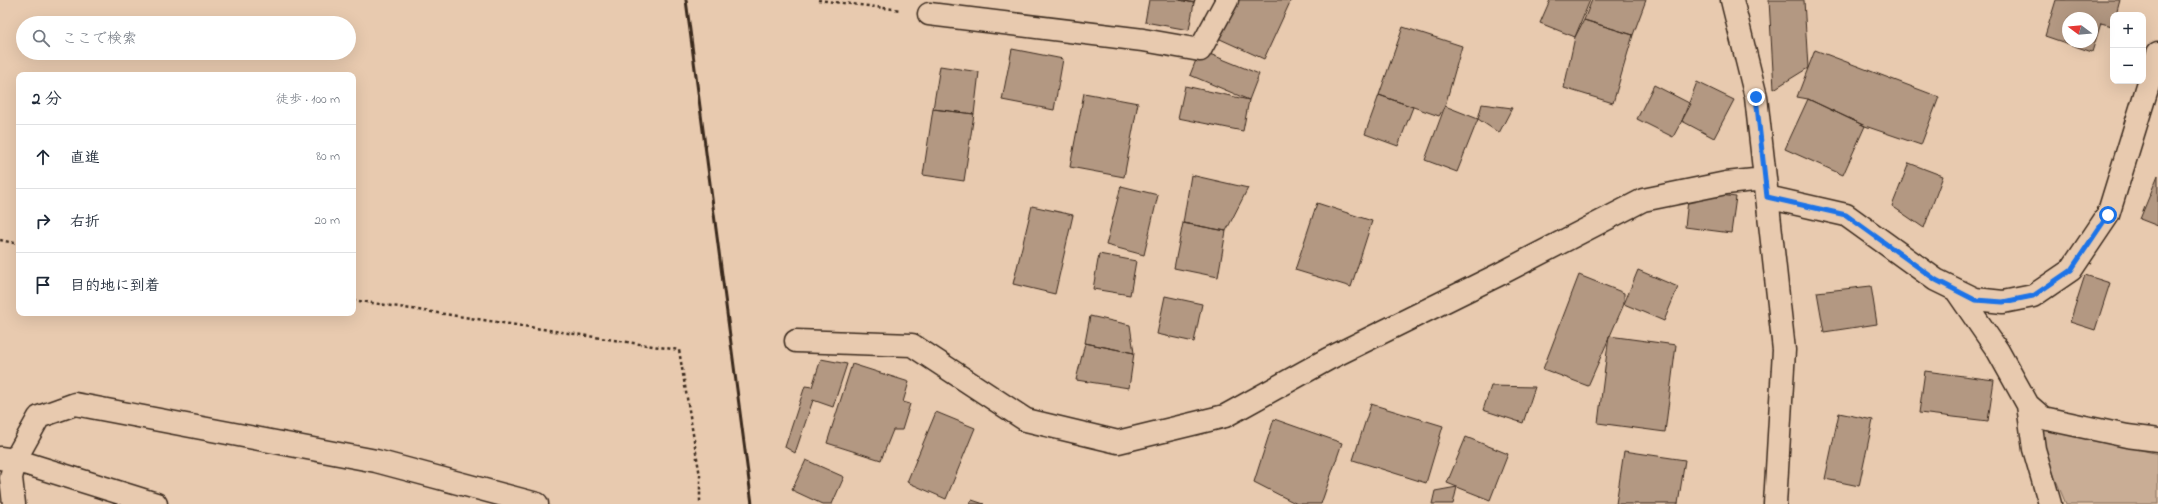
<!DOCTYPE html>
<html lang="ja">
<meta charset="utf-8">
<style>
:root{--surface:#fff;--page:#f6f6f7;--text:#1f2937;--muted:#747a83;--line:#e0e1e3}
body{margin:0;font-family:"Indie Flower","Klee One",sans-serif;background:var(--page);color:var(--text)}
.controls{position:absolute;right:12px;top:12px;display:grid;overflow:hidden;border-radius:8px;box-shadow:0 4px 16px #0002}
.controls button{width:36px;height:36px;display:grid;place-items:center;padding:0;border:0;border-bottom:1px solid var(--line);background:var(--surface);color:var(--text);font:20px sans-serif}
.compass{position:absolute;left:2062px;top:12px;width:36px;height:36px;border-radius:50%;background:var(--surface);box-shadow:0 4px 16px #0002;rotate:286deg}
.stop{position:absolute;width:12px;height:12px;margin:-9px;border:3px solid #1a73e8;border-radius:50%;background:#fff}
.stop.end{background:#1a73e8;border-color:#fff;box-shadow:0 1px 4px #0008}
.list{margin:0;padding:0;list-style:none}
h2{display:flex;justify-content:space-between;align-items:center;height:52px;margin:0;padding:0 16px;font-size:17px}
h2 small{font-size:13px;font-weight:400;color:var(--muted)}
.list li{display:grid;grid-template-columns:26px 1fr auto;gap:12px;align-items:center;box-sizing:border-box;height:64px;padding:0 16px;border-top:1px solid var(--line)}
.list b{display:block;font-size:15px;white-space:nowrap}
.list em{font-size:13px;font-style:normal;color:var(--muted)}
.icon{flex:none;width:22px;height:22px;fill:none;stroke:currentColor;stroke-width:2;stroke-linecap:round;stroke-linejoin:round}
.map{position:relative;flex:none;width:2158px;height:504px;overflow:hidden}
.search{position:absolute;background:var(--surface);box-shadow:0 4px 16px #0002;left:16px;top:16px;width:340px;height:44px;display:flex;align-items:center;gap:10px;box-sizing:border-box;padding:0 14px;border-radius:22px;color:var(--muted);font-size:15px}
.panel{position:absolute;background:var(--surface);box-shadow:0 4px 16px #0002;left:16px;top:72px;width:340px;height:244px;border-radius:8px}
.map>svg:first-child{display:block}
.green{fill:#c9ad95;stroke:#826c5a}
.building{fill:#b39882;stroke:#3b2a1e;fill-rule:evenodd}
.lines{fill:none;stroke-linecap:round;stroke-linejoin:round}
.minor-casing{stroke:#3b2a1e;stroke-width:25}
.path{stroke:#3b2a1e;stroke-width:2.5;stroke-dasharray:3 3;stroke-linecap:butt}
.minor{stroke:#e8caaf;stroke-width:22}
.rail{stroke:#3b2a1e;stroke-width:3}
.route{stroke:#1a73e8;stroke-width:5}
</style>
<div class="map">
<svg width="2158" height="504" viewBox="0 0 2158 504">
<rect width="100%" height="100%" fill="#e8caaf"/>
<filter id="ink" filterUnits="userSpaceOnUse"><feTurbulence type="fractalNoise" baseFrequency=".025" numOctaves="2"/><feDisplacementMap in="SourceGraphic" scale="8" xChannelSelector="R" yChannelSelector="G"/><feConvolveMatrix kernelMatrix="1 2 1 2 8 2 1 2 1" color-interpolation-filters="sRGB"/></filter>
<g filter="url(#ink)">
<path class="green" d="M2033,425L2158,454V504H2066Z"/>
<path class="building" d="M1149,0H1180L1194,3L1189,30L1145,22Z
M1180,0H1195L1194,3Z
M1236,0H1291L1264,59L1209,34Z
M1550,0H1590L1575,37L1540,23Z
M1592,0H1646L1633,35L1584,20Z
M1769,0H1804L1808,68L1774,89Z
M2056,0H2120L2116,15H2113L2112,26L2101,23L2092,52L2045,36ZM2068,18H2092V42H2068Z
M1584,20L1633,35L1613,103L1564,88L1575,37Z
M1403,27L1462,46L1445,106L1439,116L1379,95Z
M1012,49L1063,59L1054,110L1002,100Z
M1200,50L1259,74L1249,100L1190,75Z
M1815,50L1939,97L1921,145L1865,126L1808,99L1797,97Z
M940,66L979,72L974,114L933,109Z
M1697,82L1734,100L1714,138L1682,121Z
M1654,85L1691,104L1673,137L1637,119Z
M1185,86L1249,100L1243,131L1178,118Z
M1084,93L1138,103L1124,177L1070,167Z
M1379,95L1413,107L1398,146L1365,134Z
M1808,99L1865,126L1843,175L1785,149Z
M1482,104L1512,108L1499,133L1478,119Z
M1445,106L1478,119L1457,172L1425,160Z
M933,109L974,114L964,181L923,175Z
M1909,163L1943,176L1924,228L1892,206Z
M1191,175L1248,188L1226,231L1183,223Z
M2158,175V226L2140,219Z
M1121,186L1158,195L1144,255L1106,245Z
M1689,191L1736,197L1731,233L1685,227Z
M1317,203L1372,221L1351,287L1295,270Z
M1032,206L1073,215L1055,294L1013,284Z
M1183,223L1226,231L1218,277L1174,268Z
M1099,254L1136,261L1130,295L1093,289Z
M1638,270L1678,287L1664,321L1624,304Z
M1579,275L1624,293V304L1588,386L1543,369Z
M2085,275L2110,283L2095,330L2070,322Z
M1871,286L1877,324L1824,332L1817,292Z
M1165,296L1202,304L1194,342L1157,334Z
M1090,316L1130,325L1134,353L1085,343Z
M1609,336L1676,345L1665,432L1598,423Z
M1085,343L1134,353L1129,388L1076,380Z
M821,359L847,364L833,407L813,400L795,453L785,447L805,386L812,387Z
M852,364L909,382L903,402L910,404L902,430H893L881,460L827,443Z
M1925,371L1994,380L1988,421L1919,413Z
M1491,386L1535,387L1523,423L1483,410Z
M1371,404L1443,426L1426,483L1353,460Z
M936,412L975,428L946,499L907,482Z
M1839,413L1873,420L1859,486L1825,479Z
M1274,419L1342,443L1321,504H1297L1254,482Z
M1466,437L1508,454L1490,500L1447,483Z
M1624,451L1685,460L1678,504H1616Z
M806,460L844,477L832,504H822L792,490Z
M1457,487L1453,504H1432L1435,491Z
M972,500L984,504H969Z"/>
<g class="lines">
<g class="minor-casing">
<path id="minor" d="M1732,0L1756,97L1784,350L1775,504
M929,14L1143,40L1200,50L1227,0
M1767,197L1846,215L1936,280L1975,299L2003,302L2033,296L2071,270L2108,215L2158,53
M1956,290L1998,351L2028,405L2043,418L2127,436L2158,440
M796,341L912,345L1026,420L1118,442L1225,416L1328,359L1498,275L1643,200L1726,183L1764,179
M2028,405L2034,449L2050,504
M0,458L15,460L156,504
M14,504L11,478L15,460L39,417L75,404L376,461L537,504"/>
</g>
<path class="path" d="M818,0L901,10
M0,240L19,244
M353,300L679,350L700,476V504"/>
<use href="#minor" class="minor"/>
<path class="rail" d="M686,0L752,504"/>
</g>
</g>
<g class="lines" filter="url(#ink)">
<path class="route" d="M1756,97L1767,197L1846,215L1936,280L1975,300L2003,302L2033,296L2071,270L2108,215"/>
</g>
</svg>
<div class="controls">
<button>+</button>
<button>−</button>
</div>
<svg class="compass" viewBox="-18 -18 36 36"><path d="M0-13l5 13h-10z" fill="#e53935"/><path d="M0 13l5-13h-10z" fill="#747a83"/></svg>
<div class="stop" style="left:2108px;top:215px"></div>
<div class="stop end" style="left:1756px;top:97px"></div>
<div class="search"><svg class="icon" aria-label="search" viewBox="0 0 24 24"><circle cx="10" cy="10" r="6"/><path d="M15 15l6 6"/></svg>ここで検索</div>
<section class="panel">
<h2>2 分<small>徒歩 · 100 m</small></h2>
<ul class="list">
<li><svg class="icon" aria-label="ahead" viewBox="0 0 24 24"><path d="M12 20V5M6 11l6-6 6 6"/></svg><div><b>直進</b></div><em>80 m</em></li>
<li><svg class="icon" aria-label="right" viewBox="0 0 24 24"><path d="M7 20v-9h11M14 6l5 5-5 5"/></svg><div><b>右折</b></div><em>20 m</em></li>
<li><svg class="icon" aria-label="arrive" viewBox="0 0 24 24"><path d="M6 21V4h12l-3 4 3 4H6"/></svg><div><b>目的地に到着</b></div></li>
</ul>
</section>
</div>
